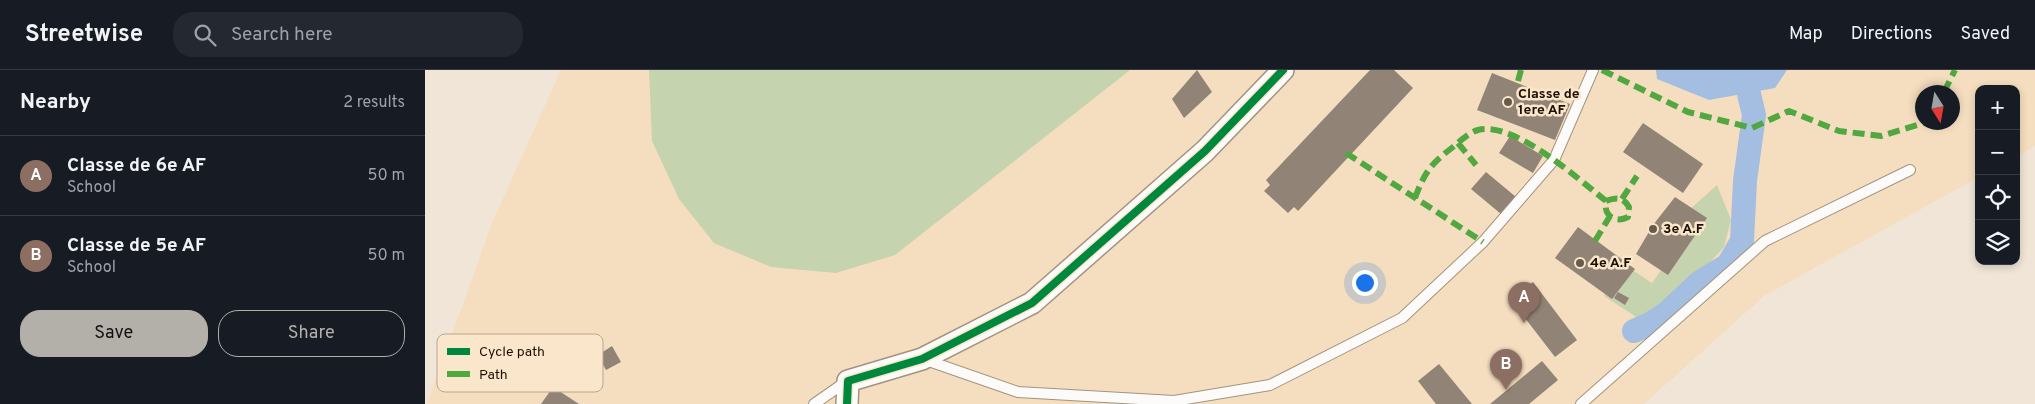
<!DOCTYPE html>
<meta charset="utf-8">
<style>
:root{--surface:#171b24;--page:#242831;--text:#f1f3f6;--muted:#9ea1a6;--line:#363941;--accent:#b3afa9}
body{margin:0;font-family:Overpass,sans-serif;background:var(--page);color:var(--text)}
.controls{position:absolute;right:15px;top:15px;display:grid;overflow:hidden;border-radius:10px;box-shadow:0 2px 8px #0003}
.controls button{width:45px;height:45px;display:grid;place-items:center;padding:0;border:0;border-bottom:1px solid var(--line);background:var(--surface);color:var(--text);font:25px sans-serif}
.compass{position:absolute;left:1490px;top:15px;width:45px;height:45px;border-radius:50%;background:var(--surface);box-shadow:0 2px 8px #0003;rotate:169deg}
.you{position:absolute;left:939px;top:212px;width:18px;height:18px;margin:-12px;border:4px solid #fff;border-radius:50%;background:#1a73e8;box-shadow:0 0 0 8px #1a73e833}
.badge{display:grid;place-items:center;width:32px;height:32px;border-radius:50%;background:var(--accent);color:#fff;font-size:16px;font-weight:700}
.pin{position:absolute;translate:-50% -41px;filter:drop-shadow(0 1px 2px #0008)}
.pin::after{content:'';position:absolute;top:26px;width:18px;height:15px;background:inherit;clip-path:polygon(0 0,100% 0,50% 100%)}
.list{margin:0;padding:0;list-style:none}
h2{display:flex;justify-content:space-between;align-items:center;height:65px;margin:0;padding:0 20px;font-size:21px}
h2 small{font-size:16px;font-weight:400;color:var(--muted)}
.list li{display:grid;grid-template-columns:32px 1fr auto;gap:15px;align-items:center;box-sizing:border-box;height:80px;padding:0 20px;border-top:1px solid var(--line)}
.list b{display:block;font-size:19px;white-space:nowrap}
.list p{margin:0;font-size:16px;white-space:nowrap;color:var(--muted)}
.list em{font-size:16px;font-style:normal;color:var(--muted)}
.actions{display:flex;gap:10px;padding:15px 20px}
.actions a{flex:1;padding:11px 0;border:1px solid var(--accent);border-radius:20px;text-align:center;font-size:18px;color:var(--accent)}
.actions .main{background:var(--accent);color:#111}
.icon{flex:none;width:28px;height:28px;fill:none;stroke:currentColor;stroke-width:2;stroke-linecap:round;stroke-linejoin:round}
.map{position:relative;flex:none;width:1610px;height:334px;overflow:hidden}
header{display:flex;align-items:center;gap:30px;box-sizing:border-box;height:70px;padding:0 25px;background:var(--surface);border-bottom:1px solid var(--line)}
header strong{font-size:24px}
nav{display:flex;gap:28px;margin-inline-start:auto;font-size:18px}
.search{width:350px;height:45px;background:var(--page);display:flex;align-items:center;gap:12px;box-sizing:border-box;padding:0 18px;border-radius:20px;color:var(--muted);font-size:19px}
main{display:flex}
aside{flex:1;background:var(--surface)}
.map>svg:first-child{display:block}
.built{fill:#f5debf;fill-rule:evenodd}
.green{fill:#c5d3ae}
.water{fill:#a3bee0}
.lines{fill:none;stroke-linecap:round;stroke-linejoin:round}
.canal{stroke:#a3bee0;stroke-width:24}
.building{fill:#918375}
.lane-casing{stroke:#a1947e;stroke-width:12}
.street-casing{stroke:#a1947e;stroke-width:24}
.lane{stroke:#fdfbf9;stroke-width:10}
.street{stroke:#fdfbf9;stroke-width:21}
.quiet{stroke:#52a840;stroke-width:6;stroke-dasharray:12 6;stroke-linecap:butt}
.cycleway-casing{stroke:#fae6cb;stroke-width:11}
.cycleway{stroke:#00873e;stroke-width:8}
.poi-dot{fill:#685b4b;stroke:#fae6cb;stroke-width:2}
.labels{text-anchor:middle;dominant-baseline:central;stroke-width:5;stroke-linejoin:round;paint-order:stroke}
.poi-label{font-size:14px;font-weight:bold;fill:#1e1000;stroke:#fae6cb;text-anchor:start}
.key{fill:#fae6cb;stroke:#b8a68e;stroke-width:1}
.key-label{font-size:14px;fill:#1e1000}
</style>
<header>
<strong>Streetwise</strong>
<div class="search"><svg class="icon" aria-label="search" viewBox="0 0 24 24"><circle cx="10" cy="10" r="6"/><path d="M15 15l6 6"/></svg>Search here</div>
<nav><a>Map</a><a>Directions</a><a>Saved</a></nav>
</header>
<main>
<aside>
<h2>Nearby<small>2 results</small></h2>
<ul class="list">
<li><span class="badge" style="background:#8d6e63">A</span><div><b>Classe de 6e AF</b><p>School</p></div><em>50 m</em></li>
<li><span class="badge" style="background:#8d6e63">B</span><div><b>Classe de 5e AF</b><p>School</p></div><em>50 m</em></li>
</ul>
<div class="actions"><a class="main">Save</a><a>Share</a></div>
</aside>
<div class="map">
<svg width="1610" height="334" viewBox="0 0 1610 334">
<rect width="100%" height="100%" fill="#f0e5d6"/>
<path class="built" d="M136,0H1610V76L1591,87V19H1554V107L1339,226L1219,334H2L67,153ZM1498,22H1528V52H1498Z"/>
<path class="green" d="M224,0H705L470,185L411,203L346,197L289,173L254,129L227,71Z
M1292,115L1306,150L1299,177L1268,211L1219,252L1179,226L1200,195L1227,213L1272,149L1263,141Z"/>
<path class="water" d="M1231,0H1362L1350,18L1284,30L1232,9Z"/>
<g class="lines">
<path class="canal" d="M1209,261L1225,254L1242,243L1274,213L1303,195L1317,171L1320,111L1329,45L1324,24"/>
</g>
<path class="building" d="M772,0L787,22L759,48L747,29Z
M945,0H969L988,18L873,141L869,137L863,143L839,121L845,115L841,110Z
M1067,3L1145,34L1130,70L1052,40Z
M1218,53L1278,94L1258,123L1198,82Z
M1085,66L1118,86L1108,103L1074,83Z
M1061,102L1091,127L1076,144L1046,119Z
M1250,127L1282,148L1243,205L1211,184L1228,155Z
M1153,157L1210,199L1187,229L1130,188Z
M1108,212L1152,270L1130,287L1086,230Z
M1193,222L1204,228L1200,235L1189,228Z
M187,276L196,292L181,300L173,285Z
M1117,291L1133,310L1104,334H1065Z
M1014,294L1047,334H1011L993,311Z
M128,317L154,334H116Z"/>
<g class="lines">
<g class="lane-casing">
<path id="lane" d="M498,289L593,322L749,331L845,315L977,248L1058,172L1129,90L1168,0
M389,334L422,311
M1156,334L1340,171L1485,100"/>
</g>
<g class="street-casing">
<path id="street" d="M422,334L423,311L497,289L607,233L780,81L858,0"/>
</g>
<use href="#lane" class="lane"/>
<use href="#street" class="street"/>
<path class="quiet" d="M1177,0L1263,42L1327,58L1364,41L1414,61L1456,66L1502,52
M1093,11L1096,0
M1519,22L1530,0
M1033,73L1051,95
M921,83L1058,172
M990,128C1000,101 1006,94 1028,77C1035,71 1045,62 1053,60C1090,51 1153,109 1181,131C1178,145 1190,154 1203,147L1204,137C1198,127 1192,127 1181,131
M1197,129L1212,106
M1170,171L1185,146"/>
<g class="cycleway-casing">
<path id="cycleway" d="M422,334L423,311L497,289L607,233L780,81L858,0"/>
</g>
<use href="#cycleway" class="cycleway"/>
</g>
<g class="poi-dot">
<circle cx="1083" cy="32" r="5"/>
<circle cx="1228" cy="159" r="5"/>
<circle cx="1155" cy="193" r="5"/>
</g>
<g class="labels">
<g class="poi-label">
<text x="1093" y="24">Classe de<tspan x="1093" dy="16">1ere AF</tspan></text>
<text x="1238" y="159">3e A.F</text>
<text x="1165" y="193">4e A.F</text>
</g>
</g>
<rect x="12" y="264" width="166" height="58" rx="8" class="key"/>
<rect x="22" y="278" width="23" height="7" fill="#00873e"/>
<rect x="22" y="301" width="23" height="6" fill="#52a840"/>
<g class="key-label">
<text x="54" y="286">Cycle path</text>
<text x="54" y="309">Path</text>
</g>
</svg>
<div class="controls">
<button>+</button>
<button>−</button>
<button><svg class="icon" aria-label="locate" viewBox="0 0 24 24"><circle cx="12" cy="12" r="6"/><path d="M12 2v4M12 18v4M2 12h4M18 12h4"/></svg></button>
<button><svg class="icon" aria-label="layers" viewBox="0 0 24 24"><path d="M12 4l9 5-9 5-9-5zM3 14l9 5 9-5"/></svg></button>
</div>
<svg class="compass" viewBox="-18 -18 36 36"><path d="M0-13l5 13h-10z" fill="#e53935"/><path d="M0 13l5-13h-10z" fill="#9ea1a6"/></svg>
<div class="you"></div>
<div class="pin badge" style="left:1099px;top:253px;background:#8d6e63">A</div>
<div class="pin badge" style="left:1081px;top:320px;background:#8d6e63">B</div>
</div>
</main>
